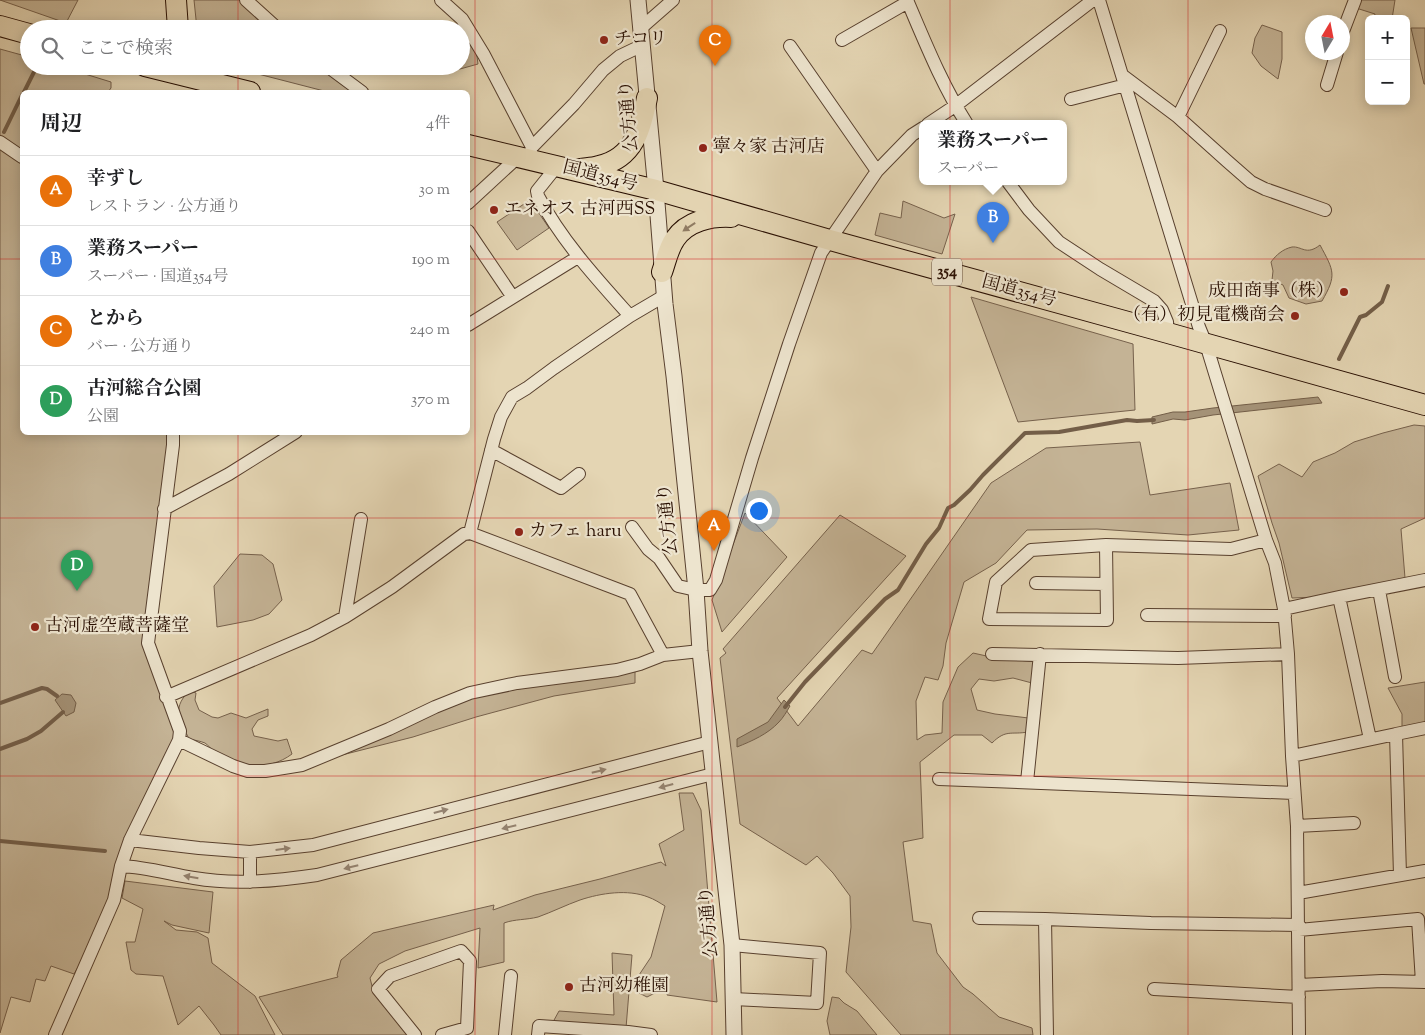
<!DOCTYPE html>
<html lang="ja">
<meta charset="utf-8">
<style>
:root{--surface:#fff;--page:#f2f2f2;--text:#202124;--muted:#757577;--line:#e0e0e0;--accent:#ea580c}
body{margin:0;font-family:"Sorts Mill Goudy","Noto Serif JP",serif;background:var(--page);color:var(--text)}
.controls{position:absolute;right:15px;top:15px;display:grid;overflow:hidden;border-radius:8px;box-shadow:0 2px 12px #0003}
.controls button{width:45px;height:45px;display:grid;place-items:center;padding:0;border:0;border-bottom:1px solid var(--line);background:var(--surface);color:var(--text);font:25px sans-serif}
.compass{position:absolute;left:1305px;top:15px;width:45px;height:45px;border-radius:50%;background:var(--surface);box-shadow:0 2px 12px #0003;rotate:10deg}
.you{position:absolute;left:758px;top:510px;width:18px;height:18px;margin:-12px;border:4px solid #fff;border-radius:50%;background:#1a73e8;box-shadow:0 0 0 8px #1a73e833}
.badge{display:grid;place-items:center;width:32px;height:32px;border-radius:50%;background:var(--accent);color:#fff;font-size:16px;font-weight:700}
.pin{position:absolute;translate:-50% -41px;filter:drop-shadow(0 1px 2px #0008)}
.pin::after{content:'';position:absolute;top:26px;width:18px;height:15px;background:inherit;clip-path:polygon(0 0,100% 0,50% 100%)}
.popup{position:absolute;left:919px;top:120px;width:148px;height:65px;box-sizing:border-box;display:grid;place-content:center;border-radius:8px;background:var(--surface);filter:drop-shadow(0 1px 4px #0005);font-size:16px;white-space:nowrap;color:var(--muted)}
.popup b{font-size:19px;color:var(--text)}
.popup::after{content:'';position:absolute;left:50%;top:100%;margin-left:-10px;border:10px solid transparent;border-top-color:var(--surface)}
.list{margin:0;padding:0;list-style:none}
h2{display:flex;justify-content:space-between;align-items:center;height:65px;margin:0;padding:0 20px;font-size:21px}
h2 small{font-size:16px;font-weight:400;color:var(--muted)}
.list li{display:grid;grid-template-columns:32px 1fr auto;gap:15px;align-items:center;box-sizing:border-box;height:70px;padding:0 20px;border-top:1px solid var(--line)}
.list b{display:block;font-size:19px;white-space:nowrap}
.list p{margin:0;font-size:16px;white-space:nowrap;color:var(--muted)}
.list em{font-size:16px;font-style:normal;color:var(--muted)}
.icon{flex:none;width:28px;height:28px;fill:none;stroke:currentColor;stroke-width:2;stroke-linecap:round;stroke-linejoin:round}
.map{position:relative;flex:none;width:1425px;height:1035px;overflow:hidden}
.search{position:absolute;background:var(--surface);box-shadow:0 2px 12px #0003;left:20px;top:20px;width:450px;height:55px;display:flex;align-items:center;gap:12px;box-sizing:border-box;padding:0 18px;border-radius:28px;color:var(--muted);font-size:19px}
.panel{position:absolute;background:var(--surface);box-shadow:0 2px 12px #0003;left:20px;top:90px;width:450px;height:345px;border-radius:8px}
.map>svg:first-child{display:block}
.green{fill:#c4b395;stroke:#76614c}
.water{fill:#a49277;stroke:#735e48}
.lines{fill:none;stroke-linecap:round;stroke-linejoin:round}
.stream{stroke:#735e48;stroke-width:4}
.minor-casing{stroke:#58402e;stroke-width:14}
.tertiary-casing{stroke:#58402e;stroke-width:17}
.trunk-casing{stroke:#290f02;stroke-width:22}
.minor{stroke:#ede4ce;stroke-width:12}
.tertiary{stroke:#ede4ce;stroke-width:15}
.trunk{stroke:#e4d5b3;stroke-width:20}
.oneway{fill:#907c63}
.oneway2{fill:#958472}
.grid{fill:none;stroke:#d62828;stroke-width:1;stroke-opacity:0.55}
.poi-dot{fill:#8f2418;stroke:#ede4ce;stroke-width:2}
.labels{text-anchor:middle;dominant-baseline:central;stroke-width:4.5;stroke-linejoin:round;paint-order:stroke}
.shield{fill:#ede4ce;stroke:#644f3f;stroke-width:1}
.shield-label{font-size:16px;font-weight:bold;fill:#290f02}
.poi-label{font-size:18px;fill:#290f02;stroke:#ede4ce;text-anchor:start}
.street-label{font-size:18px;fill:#290f02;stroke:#ede4ce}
</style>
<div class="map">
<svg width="1425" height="1035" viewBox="0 0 1425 1035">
<rect width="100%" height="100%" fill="#e4d5b3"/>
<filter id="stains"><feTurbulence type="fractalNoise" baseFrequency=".004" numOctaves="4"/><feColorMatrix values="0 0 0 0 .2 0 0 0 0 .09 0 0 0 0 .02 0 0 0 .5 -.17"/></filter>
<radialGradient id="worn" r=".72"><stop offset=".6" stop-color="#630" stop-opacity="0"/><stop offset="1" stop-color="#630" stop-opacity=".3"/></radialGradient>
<path class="green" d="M0,0H78L66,23Z
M194,0H247L281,29H197Z
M1359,0H1395L1392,19H1374L1375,14L1356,8Z
M1262,25L1282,32V59L1278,79L1261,66L1252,53L1255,38Z
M1411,28H1425V84H1424Z
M461,36H463L476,49L478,64L460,69L445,66H461Z
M0,49L29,57V66H59L111,82V88L108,92H22V432L173,433L147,638L180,731L130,840L104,923L74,974L51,966L45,981L36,979L30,1002L11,997L0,1033Z
M227,66H325L356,92H328Z
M530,200L549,228L517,250L497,222Z
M903,201L944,218L955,214L942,254L875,235L880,213L901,218Z
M1320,245C1334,271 1337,275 1322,301L1306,304L1289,298L1283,285L1272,280L1273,271L1271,262C1276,255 1283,249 1292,247C1302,246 1306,256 1320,245Z
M971,297L1133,344L1135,410L1018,422Z
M1414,425L1425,426V518L1401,529L1405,578L1318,597L1292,598L1279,543L1272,523L1258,476L1279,464L1302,477L1313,462L1335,453L1354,442L1383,433Z
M1140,442L1150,495L1230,483L1239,530L1188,535L1097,529L1027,530L996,563L964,582L946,643L943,666L938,680L925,677L916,701L917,740L925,735L942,733L943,702L958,667L973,653L991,657L1036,662L1032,683L1013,678L994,681L979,679L971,689L977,710L995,714L1037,719L1028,732C1011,735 1006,729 992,743L982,735H954L920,762L923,838L903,842L913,921L931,924L937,953L963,987L973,994L999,1017L1032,1028L1033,1035H901L846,972L851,927L850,896L833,873L817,856L806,865L740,824L720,658L726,653L723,649L840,515L906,556L777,698L798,726L862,650L872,654L914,594L991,483L1046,448Z
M745,513L787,557L722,632L712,600Z
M240,554L262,555L273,564L282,600L269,614L253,620L217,627L214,586Z
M635,670V683L554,696L476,717L413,737L334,757L469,697Z
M1425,682V723L1402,728V714L1388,688Z
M191,691L196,693L195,700L199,710L212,717L218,718L231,713L246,718L268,709V716L258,720L252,729L254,736L278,741L287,739L292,754C268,772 238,767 214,751C211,749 208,745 205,743C200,741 194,740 189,739C186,732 180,723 179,715C177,706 183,695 191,691Z
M679,793H693L701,810L717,1002L667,995V981L663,989L647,997L635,991V981L651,957L665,906C660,903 654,899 648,897C628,889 601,893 580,900C566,905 552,912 538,917C526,920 515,919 504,923V962L478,968L480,928L405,951L379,964L370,978L373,990L410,1035H283L259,997L338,977L337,975L341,960L373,933L494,905L493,910L535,895L600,879L661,862L666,866L659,844L684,830Z
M125,881L213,892L209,933L172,925L164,921L176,930L197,932L208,938L212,963L255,996L275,1035H221L214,1025L199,1006L178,1025L163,976L136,974L131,970L126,942H135L143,909L122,898Z
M612,953L632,955L626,1028L553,1022L559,1011L614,1015Z
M832,997L839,998L844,1003L857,1011L877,1035H830L827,1021Z"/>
<path class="water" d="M1318,397L1322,403L1213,415L1185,420L1173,419L1152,424V417L1173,412H1185L1213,408Z
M62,694L71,695L76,703L74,712L66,716L55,700Z
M784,700L790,706C787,711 783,718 779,722C768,734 752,741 737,747V739L768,722Z"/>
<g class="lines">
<path class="stream" d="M24,92L37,66
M4,132L22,95
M1339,359L1360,317L1366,315L1382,302L1388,286
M0,703L42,688L47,689L57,696
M785,707L805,682L885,599L898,590L926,544L939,528L948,508L954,505L970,490L983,475L1025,433L1059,432L1127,420L1137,421L1154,420
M0,749L27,739L41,731L63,712
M0,841L105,851"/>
<g class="minor-casing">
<path id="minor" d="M246,0L278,29
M441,0L462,19L484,55L532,147
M907,0C925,42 942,85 967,124
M1099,0L1199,327L1206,344L1266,540L1275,563L1284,609L1288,654L1292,756L1297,826L1299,1035
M641,28L673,0
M1342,34L1355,0
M842,40L908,2
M790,46L877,171
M327,66L362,92
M1122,75L1178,117L1220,31
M1327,85L1337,52
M1071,99L1126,85
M1178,117L1227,161L1251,182L1265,189L1325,210
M928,124L955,106L1093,0
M0,142L22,157
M530,155L532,147L574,104L603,70L620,56L643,45
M557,166L537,191L538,196C562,241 596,278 630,316
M1008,182L1029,210L1059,242L1100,269L1154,301L1162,310L1167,322L1168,333
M468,203L518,157
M468,231L512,296
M468,325L578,257
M491,450L561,488L579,474
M164,509L229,474L296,432
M632,527L648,549L659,558L678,586L696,590H710L716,580L752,458L789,344L821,253L877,171L912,135L923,128
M470,533L494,439L501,417L512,397L527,388L554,368L630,316L664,296
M1106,545L1107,620L989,619L996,582L1031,550L1106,545L1231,549L1266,540
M1036,583L1106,584
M1379,590L1395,677
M1339,597L1370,739
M1284,609L1339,597L1425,580
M1147,615L1285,616
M345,617L361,519
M992,654L1178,658L1288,654
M166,697L311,635L345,617L392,587L464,534L470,533L630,594L663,655
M179,740L233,766L248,771H265L302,765L389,729L435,707L470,693L517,683L617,670L640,664L663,655L700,651
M1292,756L1396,734
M939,779L1294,793
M1027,782L1040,654
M1297,826L1354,823
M130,840L199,848L250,852L313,845L710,742
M250,852V882
M121,866C146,867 169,874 194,878C235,885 276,881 317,875L713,774
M1400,875L1396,734L1425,728
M1298,893L1425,871
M979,918L1045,919
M1299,930L1418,919L1422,982
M732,945L820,953L817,1003L733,999
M1299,985L1382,981L1425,982
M1154,989L1299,997
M55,1035L114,900L121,866L130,840L179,740L180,731L148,643L173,445V432
M415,1035L378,989L390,976L461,951L470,961L467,1028L442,1035
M505,1035L511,976
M538,1035L539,1026L628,1032L651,1035
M1047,1035L1045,919L1151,923L1299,925"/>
</g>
<g class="tertiary-casing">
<path id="tertiary" d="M638,0L656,190L665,304L674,376L696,590L700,651L732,945L734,1035"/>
</g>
<g class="trunk-casing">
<path id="trunk" d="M176,0L178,29
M0,26L29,34
M145,66L250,92
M468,145L656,190L830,240L1168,333L1425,405
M580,169C586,168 593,168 599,166C634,158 641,129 647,98
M662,272C666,261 668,249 675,239C687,221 711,216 731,217"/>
</g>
<use href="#minor" class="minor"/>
<use href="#tertiary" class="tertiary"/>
<use href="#trunk" class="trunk"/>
</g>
<defs><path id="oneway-solid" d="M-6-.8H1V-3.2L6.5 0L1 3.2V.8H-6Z" transform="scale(1.25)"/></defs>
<use class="oneway" href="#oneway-solid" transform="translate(689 227) rotate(146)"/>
<g class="oneway2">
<use href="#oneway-solid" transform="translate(599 771) rotate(-14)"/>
<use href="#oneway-solid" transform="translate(666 786) rotate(165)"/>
<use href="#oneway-solid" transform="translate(441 811) rotate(-15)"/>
<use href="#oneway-solid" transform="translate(509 827) rotate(166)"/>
<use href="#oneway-solid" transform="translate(283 849) rotate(-7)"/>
<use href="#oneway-solid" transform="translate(351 867) rotate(166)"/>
<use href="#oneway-solid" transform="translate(191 877) rotate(-170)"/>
</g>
<path class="grid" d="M238,0V29M475,0V1035M712,0V1035M950,0V1035M1188,0V1035M238,66V92M0,259H22M468,259H1425M238,432V1035M0,518H1425M0,776H1425"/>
<g class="poi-dot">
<circle cx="604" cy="40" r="5"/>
<circle cx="703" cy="148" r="5"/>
<circle cx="494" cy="210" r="5"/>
<circle cx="1344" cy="292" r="5"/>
<circle cx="1295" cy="316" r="5"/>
<circle cx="519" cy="532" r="5"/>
<circle cx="35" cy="627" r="5"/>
<circle cx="569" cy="987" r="5"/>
</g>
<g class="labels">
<rect class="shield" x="932" y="258.5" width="30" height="27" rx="4"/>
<g class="shield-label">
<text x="947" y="272">354</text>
</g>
<g class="poi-label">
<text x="614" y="40">チコリ</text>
<text x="713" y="148">寧々家 古河店</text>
<text x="504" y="210">エネオス 古河西SS</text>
<text x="1334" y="292" text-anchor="end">成田商事（株）</text>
<text x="1285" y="316" text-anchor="end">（有）初見電機商会</text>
<text x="529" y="532">カフェ haru</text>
<text x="45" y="627">古河虚空蔵菩薩堂</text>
<text x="579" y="987">古河幼稚園</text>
</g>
<g class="street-label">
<text transform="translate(630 116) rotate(-95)">公方通り</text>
<text transform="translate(600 177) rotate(14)">国道354号</text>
<text transform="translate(1019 292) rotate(15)">国道354号</text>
<text transform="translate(669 519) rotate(-96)">公方通り</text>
<text transform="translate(710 922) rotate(-95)">公方通り</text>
</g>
</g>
<rect width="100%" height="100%" filter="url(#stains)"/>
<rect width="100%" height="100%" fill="url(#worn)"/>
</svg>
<div class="controls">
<button>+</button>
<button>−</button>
</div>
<svg class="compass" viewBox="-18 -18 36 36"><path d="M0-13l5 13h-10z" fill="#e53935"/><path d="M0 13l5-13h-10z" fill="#757577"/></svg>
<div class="you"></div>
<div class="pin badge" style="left:714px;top:551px;background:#e8710a">A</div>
<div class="pin badge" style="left:993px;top:243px;background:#3f7fe0">B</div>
<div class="popup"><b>業務スーパー</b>スーパー</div>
<div class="pin badge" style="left:715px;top:66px;background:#e8710a">C</div>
<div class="pin badge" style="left:77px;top:591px;background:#2e9e5b">D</div>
<div class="search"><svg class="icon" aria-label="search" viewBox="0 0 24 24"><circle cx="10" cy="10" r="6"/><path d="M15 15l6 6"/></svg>ここで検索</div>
<section class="panel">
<h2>周辺<small>4件</small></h2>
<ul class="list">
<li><span class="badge" style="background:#e8710a">A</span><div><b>幸ずし</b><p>レストラン · 公方通り</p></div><em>30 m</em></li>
<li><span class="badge" style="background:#3f7fe0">B</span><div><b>業務スーパー</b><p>スーパー · 国道354号</p></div><em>190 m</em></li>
<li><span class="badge" style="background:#e8710a">C</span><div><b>とから</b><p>バー · 公方通り</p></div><em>240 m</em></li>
<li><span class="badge" style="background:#2e9e5b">D</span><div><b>古河総合公園</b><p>公園</p></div><em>370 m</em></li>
</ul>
</section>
</div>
